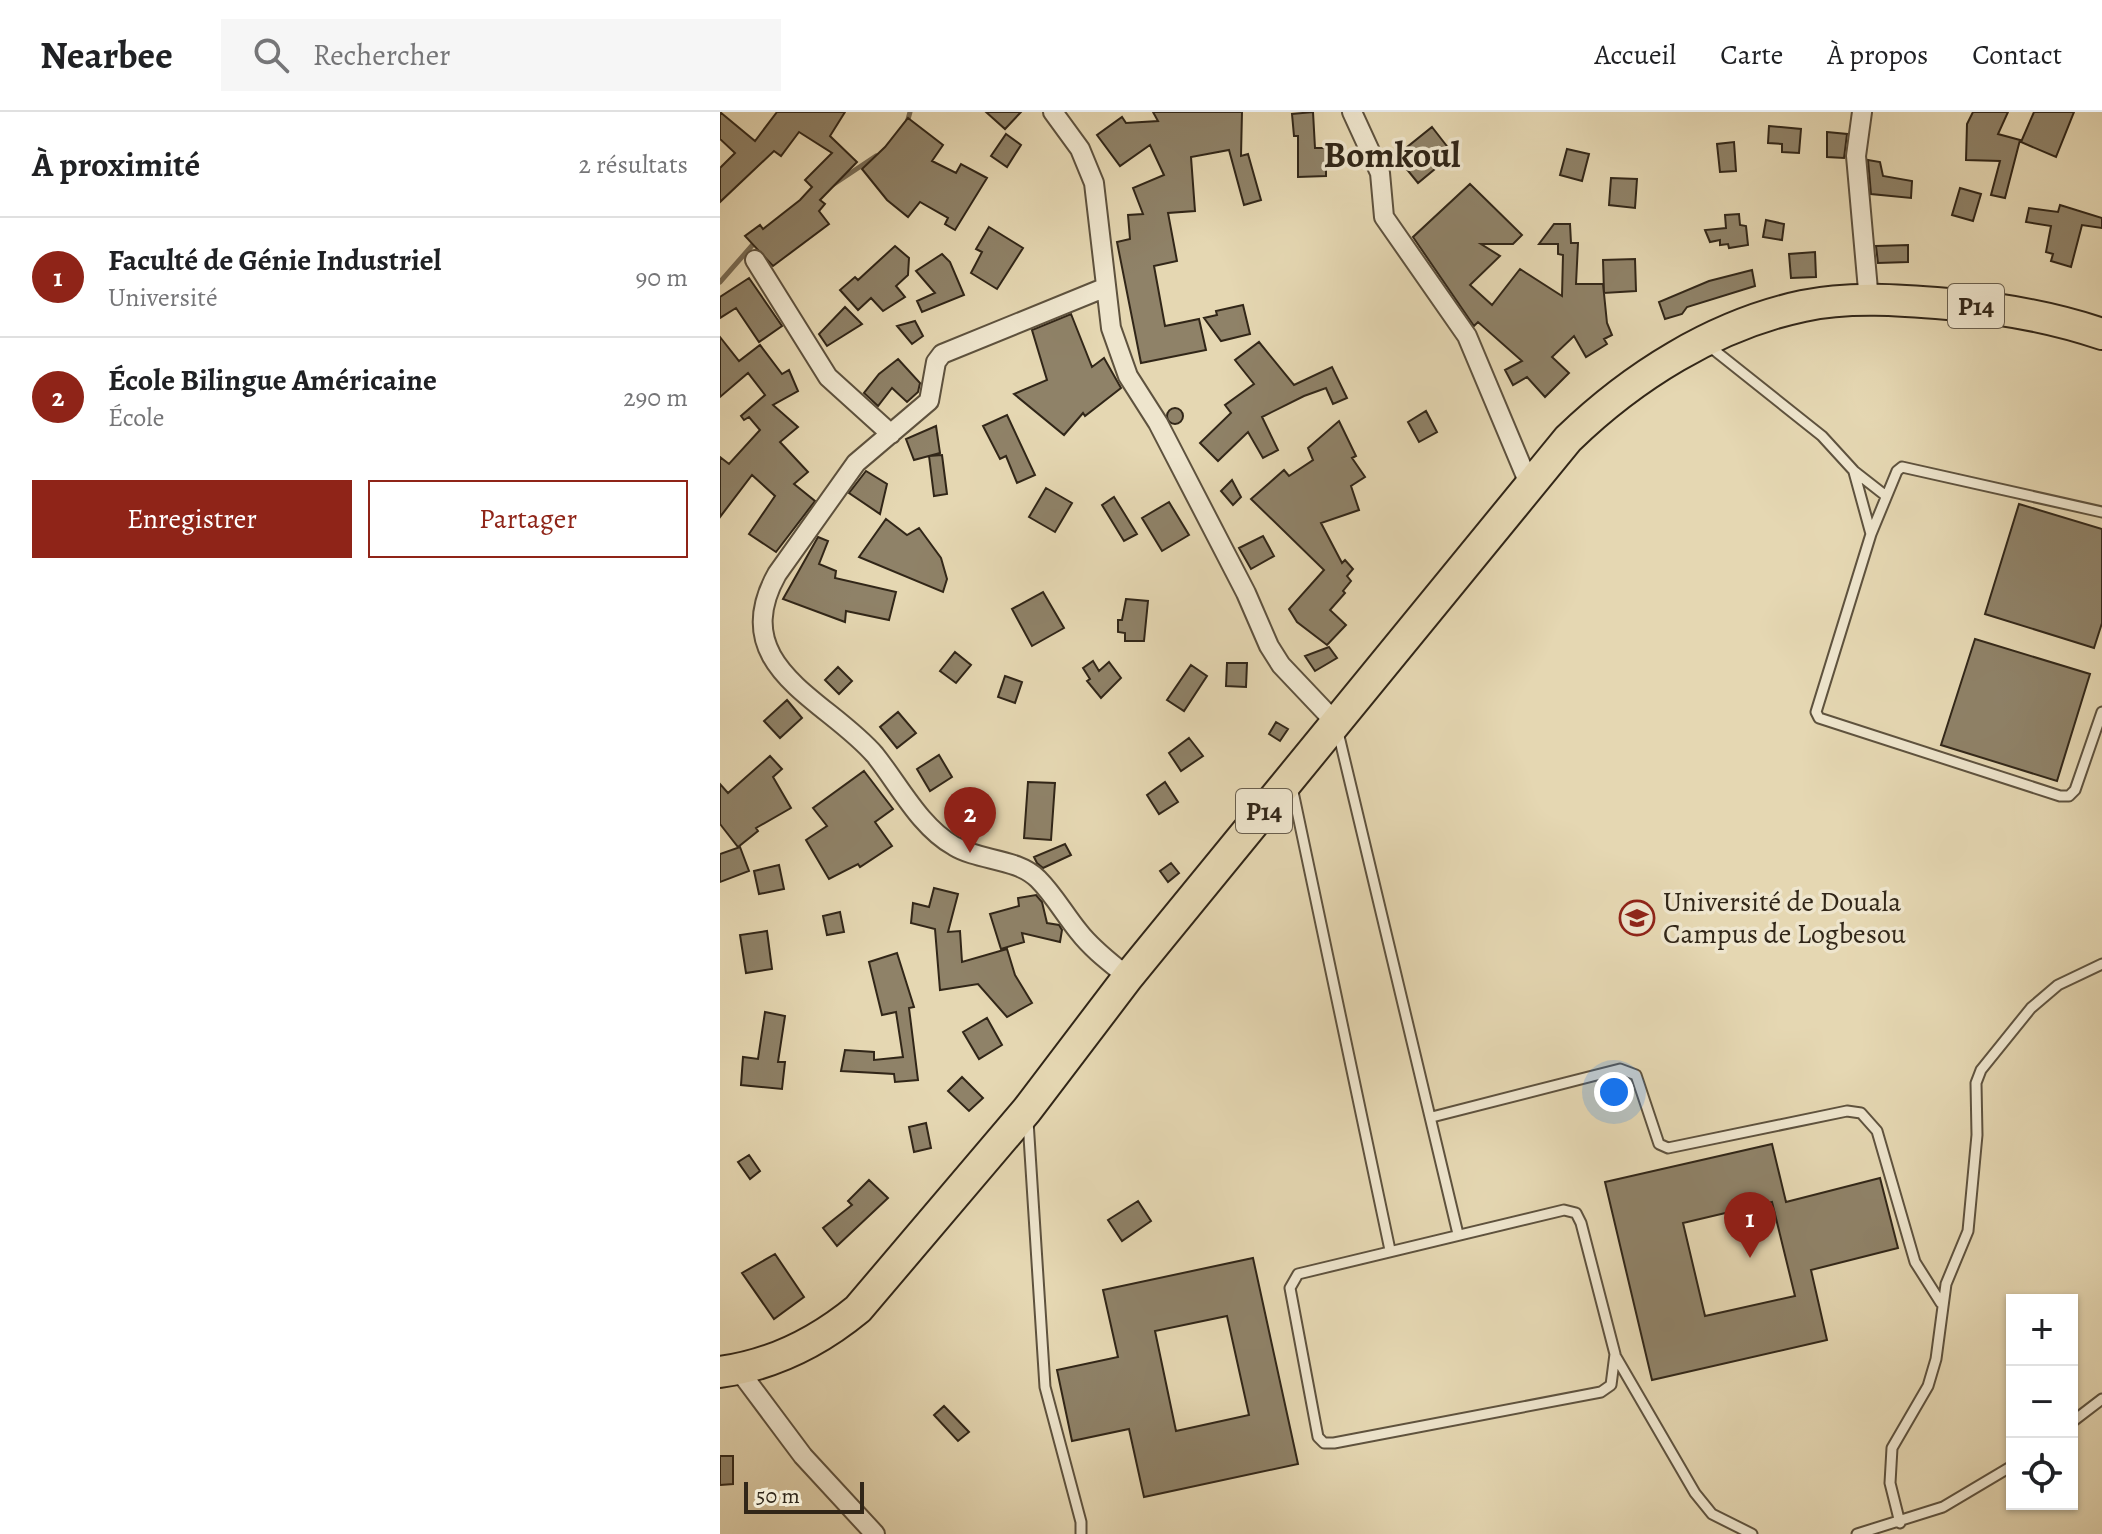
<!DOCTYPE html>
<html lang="fr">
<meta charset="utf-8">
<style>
:root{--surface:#fff;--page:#f6f6f6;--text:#202124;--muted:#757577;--line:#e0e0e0;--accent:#8f2418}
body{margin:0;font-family:Alegreya,serif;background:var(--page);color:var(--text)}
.controls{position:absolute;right:24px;bottom:24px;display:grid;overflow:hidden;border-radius:0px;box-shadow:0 2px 6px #0004}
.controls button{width:72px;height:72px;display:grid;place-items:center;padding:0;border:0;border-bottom:2px solid var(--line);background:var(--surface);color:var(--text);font:40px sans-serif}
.scale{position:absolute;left:24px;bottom:20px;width:120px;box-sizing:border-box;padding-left:8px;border:4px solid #312618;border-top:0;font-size:22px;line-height:28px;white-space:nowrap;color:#312618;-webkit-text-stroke:6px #eee5cd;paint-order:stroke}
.you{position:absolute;left:894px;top:980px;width:28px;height:28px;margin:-20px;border:6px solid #fff;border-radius:50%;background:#1a73e8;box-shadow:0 0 0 12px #1a73e833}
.badge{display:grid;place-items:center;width:52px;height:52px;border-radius:50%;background:var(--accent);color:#fff;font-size:26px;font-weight:700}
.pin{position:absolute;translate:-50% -66px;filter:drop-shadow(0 2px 4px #0008)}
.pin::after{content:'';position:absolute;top:42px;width:28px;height:24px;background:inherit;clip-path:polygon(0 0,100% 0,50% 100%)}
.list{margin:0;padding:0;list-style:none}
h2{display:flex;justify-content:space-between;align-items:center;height:104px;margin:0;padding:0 32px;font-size:34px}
h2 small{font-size:26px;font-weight:400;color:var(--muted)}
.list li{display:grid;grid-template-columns:52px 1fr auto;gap:24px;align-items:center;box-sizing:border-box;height:120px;padding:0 32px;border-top:2px solid var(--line)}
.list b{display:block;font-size:30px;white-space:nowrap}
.list p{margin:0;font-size:26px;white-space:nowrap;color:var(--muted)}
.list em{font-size:26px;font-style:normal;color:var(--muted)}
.actions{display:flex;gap:16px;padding:24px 32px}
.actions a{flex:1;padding:18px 0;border:2px solid var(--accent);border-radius:0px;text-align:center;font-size:28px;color:var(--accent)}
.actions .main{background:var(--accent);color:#fff}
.icon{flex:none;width:44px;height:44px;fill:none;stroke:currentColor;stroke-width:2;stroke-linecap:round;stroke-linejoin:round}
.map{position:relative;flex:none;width:1382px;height:1422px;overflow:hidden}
header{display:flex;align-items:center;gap:48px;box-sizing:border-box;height:112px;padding:0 40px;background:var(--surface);border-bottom:2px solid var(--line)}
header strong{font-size:38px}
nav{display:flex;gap:44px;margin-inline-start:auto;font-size:28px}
.search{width:560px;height:72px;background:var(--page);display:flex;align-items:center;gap:20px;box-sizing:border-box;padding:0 28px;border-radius:0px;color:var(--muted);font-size:30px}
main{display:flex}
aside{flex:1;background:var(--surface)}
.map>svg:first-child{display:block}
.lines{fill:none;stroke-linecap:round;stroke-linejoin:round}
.stream{stroke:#786c55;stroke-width:5}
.building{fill:#8f8268;stroke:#312618;stroke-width:2;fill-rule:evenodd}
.lane-casing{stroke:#5e523e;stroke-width:13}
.street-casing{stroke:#5e523e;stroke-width:22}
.primary-casing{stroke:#312618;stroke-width:34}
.lane{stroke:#eee5cd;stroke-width:9}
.street{stroke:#eee5cd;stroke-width:18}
.primary{stroke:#e5d7b2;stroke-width:30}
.labels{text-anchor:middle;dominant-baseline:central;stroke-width:7;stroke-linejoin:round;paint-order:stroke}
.shield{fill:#eee5cd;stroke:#6a5f4e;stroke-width:2}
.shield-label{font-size:26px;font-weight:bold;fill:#312618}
.poi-label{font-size:28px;fill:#312618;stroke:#eee5cd;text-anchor:start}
.district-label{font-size:36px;font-weight:bold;fill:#312618;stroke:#eee5cd}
</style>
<header>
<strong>Nearbee</strong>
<div class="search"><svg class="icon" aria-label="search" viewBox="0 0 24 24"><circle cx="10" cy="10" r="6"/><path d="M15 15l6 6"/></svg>Rechercher</div>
<nav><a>Accueil</a><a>Carte</a><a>À propos</a><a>Contact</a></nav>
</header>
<main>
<aside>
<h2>À proximité<small>2 résultats</small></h2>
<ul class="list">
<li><span class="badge">1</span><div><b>Faculté de Génie Industriel</b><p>Université</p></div><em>90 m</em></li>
<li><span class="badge">2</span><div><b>École Bilingue Américaine</b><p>École</p></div><em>290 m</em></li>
</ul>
<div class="actions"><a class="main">Enregistrer</a><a>Partager</a></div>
</aside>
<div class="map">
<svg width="1382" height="1422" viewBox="0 0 1382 1422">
<rect width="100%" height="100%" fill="#e5d7b2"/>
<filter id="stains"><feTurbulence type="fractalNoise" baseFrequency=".0025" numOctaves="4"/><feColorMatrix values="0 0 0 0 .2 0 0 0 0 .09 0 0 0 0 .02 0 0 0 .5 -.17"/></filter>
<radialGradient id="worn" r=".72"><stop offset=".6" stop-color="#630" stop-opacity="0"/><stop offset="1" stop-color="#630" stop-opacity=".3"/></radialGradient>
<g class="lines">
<path class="stream" d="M187,11L190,0
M111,74L156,44
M0,170L36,129"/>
</g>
<path class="building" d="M0,0L35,29L57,0H125L110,24L137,50L100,88L105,92L99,99L109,112L53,154L25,124L40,113L43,117L80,88L92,75L85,68L112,41L79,20L61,44L54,39L0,90V56L15,41L0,27Z
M266,0H301L285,17Z
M433,0H522L521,44L528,42L541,88L524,93L509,38L471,45L475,99L448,101L457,149L434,154L445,214L479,207L486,238L421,251L397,130L410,127L408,103L423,102L413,76L444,63L430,33L400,54L377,23L402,5L406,11L438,9Z
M593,0L595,36H606V64L578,65V24H574L572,2Z
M1253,0H1288L1278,22L1300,28L1285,86L1271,83L1280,49L1246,48L1247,12Z
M1314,0H1354L1336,45L1301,30Z
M188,6L223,33L212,49L236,61L241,52L267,66L235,118L225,112L228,106L200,90L188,105L167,88L142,57L165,35Z
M1049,14L1081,17L1079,41L1062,40V32L1048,31Z
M712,15L733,42L698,71L676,44Z
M1107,20L1127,22L1124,46L1107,45Z
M286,22L301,33L287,55L271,44Z
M1014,30L1016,59L1000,60L997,32Z
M847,37L869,42L862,69L840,63Z
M1148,48L1160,50L1163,64L1192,69L1191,86L1151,82Z
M891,66L917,67L915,96L889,93Z
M750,72L802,123L793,132H761L780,144L750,173L772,193L800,157L842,184L843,143L838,142V132H819L834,112H850L851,131H858L856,172H883L887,211L892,223L884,227L887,232L866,245L854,224L832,245L849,261L825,285L807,265L793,273L785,258L802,249L758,210L754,214L693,125Z
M1240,76L1261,82L1253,109L1232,103Z
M1340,93L1382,106V116L1362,113L1351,155L1331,149L1333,142L1326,140L1331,114L1306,110L1309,96L1338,100Z
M1019,102L1020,113L1026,114L1028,133L1009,136L1008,132L1000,133V128L990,130L985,118L1006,116L1005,103Z
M1046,108L1064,112L1062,128L1043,125Z
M269,115L303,136L277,177L251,161L262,140L256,137Z
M1188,133V150L1158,151L1156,134Z
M175,134L189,146L188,163L176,174L185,185L163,199L151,186L138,198L120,178L135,165L138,168Z
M1095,140L1096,165L1071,166L1069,142Z
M222,142L230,150L244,183L202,200L197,189L215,181L196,159Z
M915,147L916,179L884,181L883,148Z
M1032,158L1035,174L967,195L962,202L945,207L939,190L989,169Z
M29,166L62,214L39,230L16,196L0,206V185Z
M523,193L530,222L501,229L484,206L497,203L496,199Z
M125,195L142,212L107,234L99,222Z
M351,202L372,255L384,246L401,276L365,304L363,301L344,323L294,282L327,268L312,218Z
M195,209L203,224L192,232L177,214Z
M0,225L19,249L40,233L62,262L69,258L78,279L53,293L78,315L60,330L88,360L74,372L95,389L56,440L29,422L55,384L32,363L0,405V345L9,352L40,318L29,305L24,308L21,304L45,283L28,261L0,285Z
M539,230L574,273L612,255L627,286L613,292L606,276L584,284L542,305L558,338L543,346L528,320L498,349L480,331L511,301L505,293L534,272L515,248Z
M178,247L200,271L198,280L187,290L172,276L158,294L144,281L159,262Z
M447 304a8 8 0 1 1 16 0a8 8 0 1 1-16 0Z
M706,299L717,320L699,330L688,310Z
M287,303L315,363L297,371L286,344L280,347L263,314Z
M619,309L636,344L632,346L645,365L631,374L639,398L601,411L622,451L625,448L633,457L627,464L631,469L623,479L625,481L610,498L626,513L607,533L577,510L569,497L604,458L531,387L564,358L569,364L593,348L588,336Z
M216,314L220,341L194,348L186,327Z
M222,343L227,382L214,384L209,344Z
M146,359L167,372L160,402L129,381Z
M512,368L521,385L513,393L501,379Z
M326,376L352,391L335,420L309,405Z
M394,385L417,422L404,429L382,393Z
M449,390L469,423L442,439L422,406Z
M1299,392L1382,417V511L1374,536L1265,502Z
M166,407L187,423L199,416L221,446L227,467L223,480L139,445Z
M543,424L554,444L531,457L519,436Z
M98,425L108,429L99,452L116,459L115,466L176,480L169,508L126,499L125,510L63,487Z
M323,480L344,516L312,534L292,497Z
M406,487L428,489L424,529H405V521L398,520V508H402Z
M1255,527L1370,562L1337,669L1221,633Z
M609,535L617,546L595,559L585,544Z
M235,540L251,553L236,571L220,559Z
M373,549L379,559L389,550L401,566L381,586L367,569L370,567L363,556Z
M507,551H527L526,575L506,574Z
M471,553L487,564L464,599L447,588Z
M118,555L132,569L119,582L105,568Z
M285,564L302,570L295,591L278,585Z
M67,588L82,606L60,626L44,609Z
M178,600L196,621L177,636L160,615Z
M556,610L568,617L560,629L549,622Z
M469,626L483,644L461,659L449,641Z
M219,643L232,665L210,679L197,657Z
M50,644L62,657L53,665L71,696L36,716L38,719L18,735L0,712V672L8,681Z
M144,659L173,697L155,710L172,734L140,755L138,752L109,767L86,728L107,714L93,696Z
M308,670L335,671L331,728L304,726Z
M445,670L458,690L439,702L427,683Z
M345,732L351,743L323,756L317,751L314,745Z
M20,735L29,759L0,770V742Z
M451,751L459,761L448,770L440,759Z
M59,753L64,777L39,782L34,759Z
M214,776L238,782L228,820L240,819L242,850L287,837L295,863L312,891L287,905L258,872L220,878L215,817L191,811L193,791L209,795Z
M316,783L322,790L327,811L339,813L342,818L340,830L302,821L304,830L281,837L270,802L299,794L298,786Z
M120,800L124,820L107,823L103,804Z
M47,819L52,857L26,861L20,823Z
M177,841L194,895L189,896L198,968L175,970L174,962L121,959L125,938L154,940V948L183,945L176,900L162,903L149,850Z
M45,900L65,904L58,950H65L62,977L21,973L23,945L38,947Z
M267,906L282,933L259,947L243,920Z
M242,965L263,986L249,999L228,979Z
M206,1011L211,1036L194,1040L189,1015Z
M1052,1032L1066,1090L1160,1066L1178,1136L1091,1158L1107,1228L932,1268L885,1070ZM1052,1090L1075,1184L985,1204L963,1111Z
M29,1043L40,1059L30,1067L18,1050Z
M149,1068L168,1086L117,1134L103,1116L132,1093L128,1089Z
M418,1089L431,1109L402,1129L388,1108Z
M55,1142L84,1185L54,1207L22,1161Z
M533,1146L578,1352L424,1385L409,1317L352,1329L337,1258L398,1245L383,1178ZM507,1204L529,1303L456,1319L435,1219Z
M224,1294L249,1320L238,1329L214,1303Z
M0,1344H13V1372L0,1373Z"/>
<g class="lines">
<g class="lane-casing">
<path id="lane" d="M989,234L1102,324L1134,359L1166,384
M1134,360L1151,422
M1382,400L1182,355L1177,359L1151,422L1096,600L1099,606L1340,684H1349L1355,678L1382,600
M618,620L738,1122
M572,675L670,1138
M712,1005L900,957L916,963L939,1032L948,1036L1127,999L1141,1001L1157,1019L1195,1150L1221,1191
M308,1009L325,1275L361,1410V1422
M844,1098L856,1101L861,1111L895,1242L891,1273L881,1280L614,1331H604L598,1325L570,1176L578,1162Z
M896,1245L975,1381L992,1402L1032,1422
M1352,1310L1382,1287
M1180,1411L1170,1371L1172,1336L1208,1274L1216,1247L1226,1172L1248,1119L1257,1023L1256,971L1261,958L1311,896L1338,873L1382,852
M1137,1422L1223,1395L1292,1354"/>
</g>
<g class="street-casing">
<path id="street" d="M333,0L360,37L374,71L391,216L408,264L438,311L526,481L549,534L561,553L615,610
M632,0L660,61L664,105L747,224L810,374
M1142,0L1136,44L1149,189
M35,148L108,265L171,322
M384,176L222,242L216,250L209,289L136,351L57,462C5,555 107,587 155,643C179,673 200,715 234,734C259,749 297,746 318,767C334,783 345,803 359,820C373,838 391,851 408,865
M18,1257L83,1344L155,1422"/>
</g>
<g class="primary-casing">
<path id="primary" d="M0,1260C52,1253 98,1230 138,1197L307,998L408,865L848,327C912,265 994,213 1083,194C1129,184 1180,188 1228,192C1280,196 1332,205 1382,222"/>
</g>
<use href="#lane" class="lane"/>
<use href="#street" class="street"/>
<use href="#primary" class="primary"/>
</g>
<defs>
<g id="university-ring" transform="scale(1.8)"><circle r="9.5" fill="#eee5cd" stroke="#8f2418" stroke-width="1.5"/><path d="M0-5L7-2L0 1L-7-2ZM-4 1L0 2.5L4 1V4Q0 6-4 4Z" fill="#8f2418"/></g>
</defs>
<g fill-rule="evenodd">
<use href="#university-ring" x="917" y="806"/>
</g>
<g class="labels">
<g class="shield">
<rect x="1228" y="172" width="56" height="44" rx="6"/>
<rect x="516" y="677" width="56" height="44" rx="6"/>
</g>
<g class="shield-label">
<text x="1256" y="194">P14</text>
<text x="544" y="699">P14</text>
</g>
<g class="poi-label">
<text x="943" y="790">Université de Douala<tspan x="943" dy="32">Campus de Logbesou</tspan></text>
</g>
<g class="district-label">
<text x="672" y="42">Bomkoul</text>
</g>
</g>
<rect width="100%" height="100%" filter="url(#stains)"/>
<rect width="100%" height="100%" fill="url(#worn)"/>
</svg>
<div class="controls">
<button>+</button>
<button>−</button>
<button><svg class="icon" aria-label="locate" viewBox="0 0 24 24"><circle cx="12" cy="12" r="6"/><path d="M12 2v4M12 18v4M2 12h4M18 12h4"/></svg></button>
</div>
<div class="scale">50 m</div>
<div class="you"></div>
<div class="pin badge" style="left:1030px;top:1146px">1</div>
<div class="pin badge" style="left:250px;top:741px">2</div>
</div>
</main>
